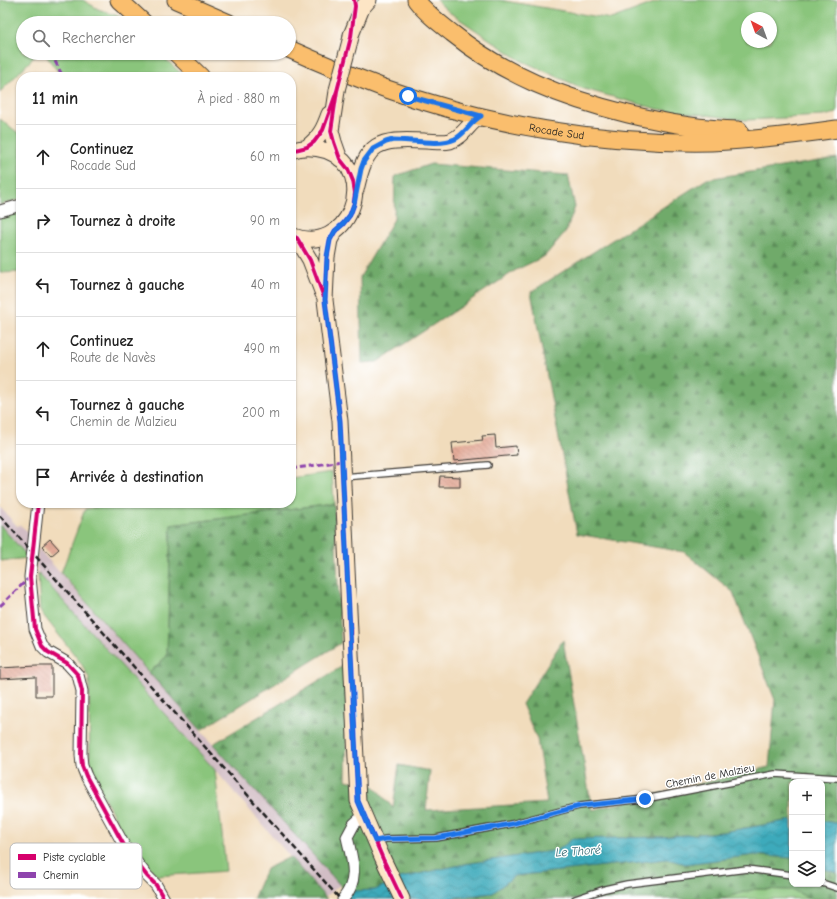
<!DOCTYPE html>
<html lang="fr">
<meta charset="utf-8">
<style>
:root{--surface:#fff;--page:#f2f2f2;--text:#222;--muted:#767676;--line:#e0e0e0}
body{margin:0;font-family:"Comic Neue",sans-serif;background:var(--page);color:var(--text)}
.controls{position:absolute;right:12px;bottom:12px;display:grid;overflow:hidden;border-radius:8px;box-shadow:0 1px 3px #0004}
.controls button{width:36px;height:36px;display:grid;place-items:center;padding:0;border:0;border-bottom:1px solid var(--line);background:var(--surface);color:var(--text);font:20px sans-serif}
.compass{position:absolute;left:741px;top:12px;width:36px;height:36px;border-radius:50%;background:var(--surface);box-shadow:0 1px 3px #0004;rotate:319deg}
.stop{position:absolute;width:12px;height:12px;margin:-9px;border:3px solid #1a73e8;border-radius:50%;background:#fff}
.stop.end{background:#1a73e8;border-color:#fff;box-shadow:0 1px 4px #0008}
.list{margin:0;padding:0;list-style:none}
h2{display:flex;justify-content:space-between;align-items:center;height:52px;margin:0;padding:0 16px;font-size:17px}
h2 small{font-size:13px;font-weight:400;color:var(--muted)}
.list li{display:grid;grid-template-columns:26px 1fr auto;gap:12px;align-items:center;box-sizing:border-box;height:64px;padding:0 16px;border-top:1px solid var(--line)}
.list b{display:block;font-size:15px;white-space:nowrap}
.list p{margin:0;font-size:13px;white-space:nowrap;color:var(--muted)}
.list em{font-size:13px;font-style:normal;color:var(--muted)}
.icon{flex:none;width:22px;height:22px;fill:none;stroke:currentColor;stroke-width:2;stroke-linecap:round;stroke-linejoin:round}
.map{position:relative;flex:none;width:837px;height:899px;overflow:hidden}
.search{position:absolute;background:var(--surface);box-shadow:0 1px 3px #0004;left:16px;top:16px;width:280px;height:44px;display:flex;align-items:center;gap:10px;box-sizing:border-box;padding:0 14px;border-radius:22px;color:var(--muted);font-size:15px}
.panel{position:absolute;background:var(--surface);box-shadow:0 1px 3px #0004;left:16px;top:72px;width:280px;height:436px;border-radius:16px}
.map>svg:first-child{display:block}
.railway{fill:#d2bdc5}
.grass{fill:#8ac57b;stroke:#53704c;fill-rule:evenodd}
.forest{fill:url(#forest-firs);stroke:#466344}
.water{fill:url(#water-waves);stroke:#2c636c}
.building{fill:url(#building-back-hatch)}
.lines{fill:none;stroke-linecap:round;stroke-linejoin:round}
.lane-casing{stroke:#3c3934;stroke-width:8}
.street-casing{stroke:#3c3934;stroke-width:13}
.secondary-casing{stroke:#3c3934;stroke-width:17}
.primary-casing{stroke:#3c3934;stroke-width:19}
.lane{stroke:#fff;stroke-width:5.5}
.street{stroke:#fff;stroke-width:11}
.secondary{stroke:#fde5c5;stroke-width:15}
.primary{stroke:#fabe6d;stroke-width:17}
.rail{stroke:#1c1c1c;stroke-width:2.5;stroke-dasharray:6 3;stroke-linecap:butt}
.secondary-bridge-casing{stroke:#3c3934;stroke-width:17;stroke-linecap:butt}
.secondary-bridge{stroke:#fde5c5;stroke-width:15}
.quiet{stroke:#8e44ad;stroke-width:3;stroke-dasharray:6 3;stroke-linecap:butt}
.cycleway-casing{stroke:#fff;stroke-width:6}
.cycleway{stroke:#d6006c;stroke-width:4}
.route{stroke:#1a73e8;stroke-width:5}
.labels{text-anchor:middle;dominant-baseline:central;stroke-width:3;stroke-linejoin:round;paint-order:stroke}
.street-label{font-size:11px;fill:#1c1c1c;stroke:#fff}
.water-label{font-size:12px;font-style:italic;fill:#2c636c;stroke:#fff}
.key{fill:#fff;stroke:#bbb;stroke-width:1}
.key-label{font-size:11px;fill:#1c1c1c}
</style>
<div class="map">
<svg width="837" height="899" viewBox="0 0 837 899">
<defs>
<pattern id="forest-firs" width="22" height="20" patternUnits="userSpaceOnUse"><rect width="22" height="20" fill="#6faa6b"/><path d="M5 1l3.5 6h-7zM16 11l3.5 6h-7z" fill="#5a8a57"/></pattern>
<pattern id="water-waves" width="16" height="10" patternUnits="userSpaceOnUse"><rect width="16" height="10" fill="#3caabb"/><path d="M0 5q4-4 8 0t8 0" fill="none" stroke="#328a97"/></pattern>
<pattern id="building-back-hatch" width="6" height="6" patternUnits="userSpaceOnUse"><rect width="6" height="6" fill="#e4ab99"/><path d="M-1 5l2 2M0 0l6 6M5-1l2 2" fill="none" stroke="#c39383"/></pattern>
</defs>
<rect width="100%" height="100%" fill="#fff"/>
<filter id="ink" filterUnits="userSpaceOnUse"><feTurbulence type="fractalNoise" baseFrequency=".025" numOctaves="2"/><feDisplacementMap in="SourceGraphic" scale="8" xChannelSelector="R" yChannelSelector="G"/><feConvolveMatrix kernelMatrix="1 2 1 2 8 2 1 2 1" color-interpolation-filters="sRGB"/></filter>
<filter id="wash" filterUnits="userSpaceOnUse"><feTurbulence type="fractalNoise" baseFrequency=".012" numOctaves="4" result="noise"/><feDisplacementMap in="SourceGraphic" scale="16" xChannelSelector="R" yChannelSelector="G"/><feGaussianBlur stdDeviation="0.9" result="paint"/><feColorMatrix in="noise" values="0 0 0 0 0 0 0 0 0 0 0 0 0 0 0 0 0 1.4 0 .05"/><feComposite in="paint" operator="in"/></filter>
<g filter="url(#wash)">
<rect width="100%" height="100%" fill="#f1dcbc"/>
<path class="railway" d="M0,507L17,526L20,525L31,534L29,558L0,525Z
M38,548L149,673L340,885L325,897L215,770L38,573L36,566Z"/>
<path class="grass" d="M0,0H83L98,9L118,16L126,23H23V53H38L0,92Z
M436,0H499L611,19L662,0H837V113L823,116L746,120L657,109L584,89L520,60L449,12ZM747,18H771V42H747Z
M44,53H159L185,77H62Z
M0,119L21,135V199L0,205Z
M21,211V272L0,273V217Z
M332,472L334,504L171,525L167,656L149,673L61,573L85,509L125,503H291V478Z
M0,525L29,558L0,561Z
M38,573L215,770L226,871L157,876L129,844L90,771L89,678L81,663L40,611Z
M755,889L793,890L810,899H720Z"/>
<path class="forest" d="M837,158V823L822,821V782H792V820L723,832L661,837L572,839L559,850L465,864L400,878L375,890L354,891L349,895L213,744L348,663L346,780L374,786L393,808L399,765L430,771L426,810L547,803L537,739L522,704L563,640L592,810L769,767L775,700L733,592L684,552L577,534L531,292L707,179Z
M431,164L568,175L575,207L566,231L545,256L516,270L377,362L362,363L360,277L394,219L395,176Z
M334,504L341,643L201,730L149,673L167,656L171,525Z
M755,855L792,858V884H822V868L837,873V899H810L793,890L755,889L720,899H445L493,893L514,876L667,859L685,864Z
M290,857L325,897L327,899H253L266,869Z"/>
<path class="water" d="M792,820V858L755,855L685,864L667,859L514,876L493,893L445,899H344L354,891L375,890L400,878L465,864L558,850L572,839L661,837L723,832Z
M822,821L837,823V873L822,868Z"/>
<g id="blocks">
<path class="building" d="M495,435L496,448L516,446L517,455L454,461L452,443L483,440L482,436Z
M440,476L460,477V487H439Z
M50,539L59,549L51,556L42,546Z
M37,666H52V696H36V677L0,679V668Z"/>
</g>
</g>
<g filter="url(#ink)">
<use href="#blocks" fill-opacity="0" stroke="#3c3934" stroke-width="1"/>
<g class="lines">
<g class="lane-casing">
<path id="lane" d="M343,477L488,465
M376,841L386,839L436,838L511,824L579,806L645,799L775,774L837,778
M822,883L837,888
M575,899L605,889L627,884L747,869L792,875"/>
</g>
<g class="street-casing">
<path id="street" d="M0,211L21,205
M38,503L30,577L35,629L42,646L48,652L67,663L78,675L82,691L81,755L82,766L86,776L126,849L147,876L156,885L164,899
M343,899C360,879 352,860 347,837L354,824L364,815"/>
</g>
<g class="secondary-casing">
<path id="secondary" d="M351,35L362,8L369,0
M337,91L331,131L334,142L340,159
M307,147C320,137 324,128 329,114
M291,151C303,146 315,147 327,151C381,171 349,259 291,235
M356,190C367,141 377,139 425,141C433,141 442,143 450,141C464,137 469,122 481,116
M335,231L330,240L327,257L325,300L340,421L358,801L383,859L402,899
M297,238L310,260L323,294"/>
</g>
<g class="primary-casing">
<g id="primary">
<path d="M119,0L144,23"/>
<path d="M176,0L229,23"/>
<path d="M416,0C426,13 439,23 452,33C504,75 563,98 628,114C665,123 701,129 739,130"/>
<path id="s1" d="M289,49C320,63 352,76 384,88C487,125 601,144 711,142C753,140 795,135 837,129"/>
<path d="M176,53L201,77"/>
</g>
</g>
<use href="#lane" class="lane"/>
<use href="#street" class="street"/>
<use href="#secondary" class="secondary"/>
<use href="#primary" class="primary"/>
<path class="rail" d="M0,516L340,899"/>
<g class="secondary-bridge-casing">
<path id="secondary-bridge" d="M337,90L351,37"/>
</g>
<use href="#secondary-bridge" class="secondary-bridge"/>
<path class="quiet" d="M51,53L63,77
M291,469L342,461
M38,506L57,503
M0,606L30,577"/>
<g class="cycleway-casing">
<path id="cycleway" d="M337,91L331,131L334,142L340,159L348,169L353,181L355,193L354,204L350,215L343,224L335,231L330,240L327,257L325,300L340,421L358,801L383,859L402,899
M291,151L307,147L314,142L323,130L337,91L351,37L355,6L354,0
M291,235L297,238L310,260L323,295
M38,503L30,577L35,629L42,646L48,652L67,663L78,675L82,691L81,755L82,766L86,776L126,849L147,876L156,885L164,899"/>
</g>
<use href="#cycleway" class="cycleway"/>
</g>
</g>
<g class="lines" filter="url(#ink)">
<path class="route" d="M408,96L481,116C471,121 466,133 455,139C441,146 410,140 393,140L386,142L373,149L364,161L361,169L354,204L350,215L343,224L335,231L330,240L327,257L325,300L340,421L358,801L375,841L386,839L436,838L511,824L580,806L645,799"/>
</g>
<g class="labels">
<g class="street-label">
<text stroke="none"><textPath href="#s1" startOffset="281">Rocade Sud</textPath></text>
<text transform="translate(710 776) rotate(-11)">Chemin de Malzieu</text>
</g>
<g class="water-label">
<text transform="translate(578 851) rotate(-4)">Le Thoré</text>
</g>
</g>
<rect x="10" y="843" width="132" height="46" rx="6" class="key"/>
<rect x="18" y="854" width="18" height="6" fill="#d6006c"/>
<rect x="18" y="872" width="18" height="6" fill="#8e44ad"/>
<g class="key-label">
<text x="43" y="861">Piste cyclable</text>
<text x="43" y="879">Chemin</text>
</g>
</svg>
<div class="controls">
<button>+</button>
<button>−</button>
<button><svg class="icon" aria-label="layers" viewBox="0 0 24 24"><path d="M12 4l9 5-9 5-9-5zM3 14l9 5 9-5"/></svg></button>
</div>
<svg class="compass" viewBox="-18 -18 36 36"><path d="M0-13l5 13h-10z" fill="#e53935"/><path d="M0 13l5-13h-10z" fill="#767676"/></svg>
<div class="stop" style="left:408px;top:96px"></div>
<div class="stop end" style="left:645px;top:799px"></div>
<div class="search"><svg class="icon" aria-label="search" viewBox="0 0 24 24"><circle cx="10" cy="10" r="6"/><path d="M15 15l6 6"/></svg>Rechercher</div>
<section class="panel">
<h2>11 min<small>À pied · 880 m</small></h2>
<ul class="list">
<li><svg class="icon" aria-label="ahead" viewBox="0 0 24 24"><path d="M12 20V5M6 11l6-6 6 6"/></svg><div><b>Continuez</b><p>Rocade Sud</p></div><em>60 m</em></li>
<li><svg class="icon" aria-label="right" viewBox="0 0 24 24"><path d="M7 20v-9h11M14 6l5 5-5 5"/></svg><div><b>Tournez à droite</b></div><em>90 m</em></li>
<li><svg class="icon" aria-label="left" viewBox="0 0 24 24"><path d="M17 20v-9H6M10 6l-5 5 5 5"/></svg><div><b>Tournez à gauche</b></div><em>40 m</em></li>
<li><svg class="icon" aria-label="ahead" viewBox="0 0 24 24"><path d="M12 20V5M6 11l6-6 6 6"/></svg><div><b>Continuez</b><p>Route de Navès</p></div><em>490 m</em></li>
<li><svg class="icon" aria-label="left" viewBox="0 0 24 24"><path d="M17 20v-9H6M10 6l-5 5 5 5"/></svg><div><b>Tournez à gauche</b><p>Chemin de Malzieu</p></div><em>200 m</em></li>
<li><svg class="icon" aria-label="arrive" viewBox="0 0 24 24"><path d="M6 21V4h12l-3 4 3 4H6"/></svg><div><b>Arrivée à destination</b></div></li>
</ul>
</section>
</div>
